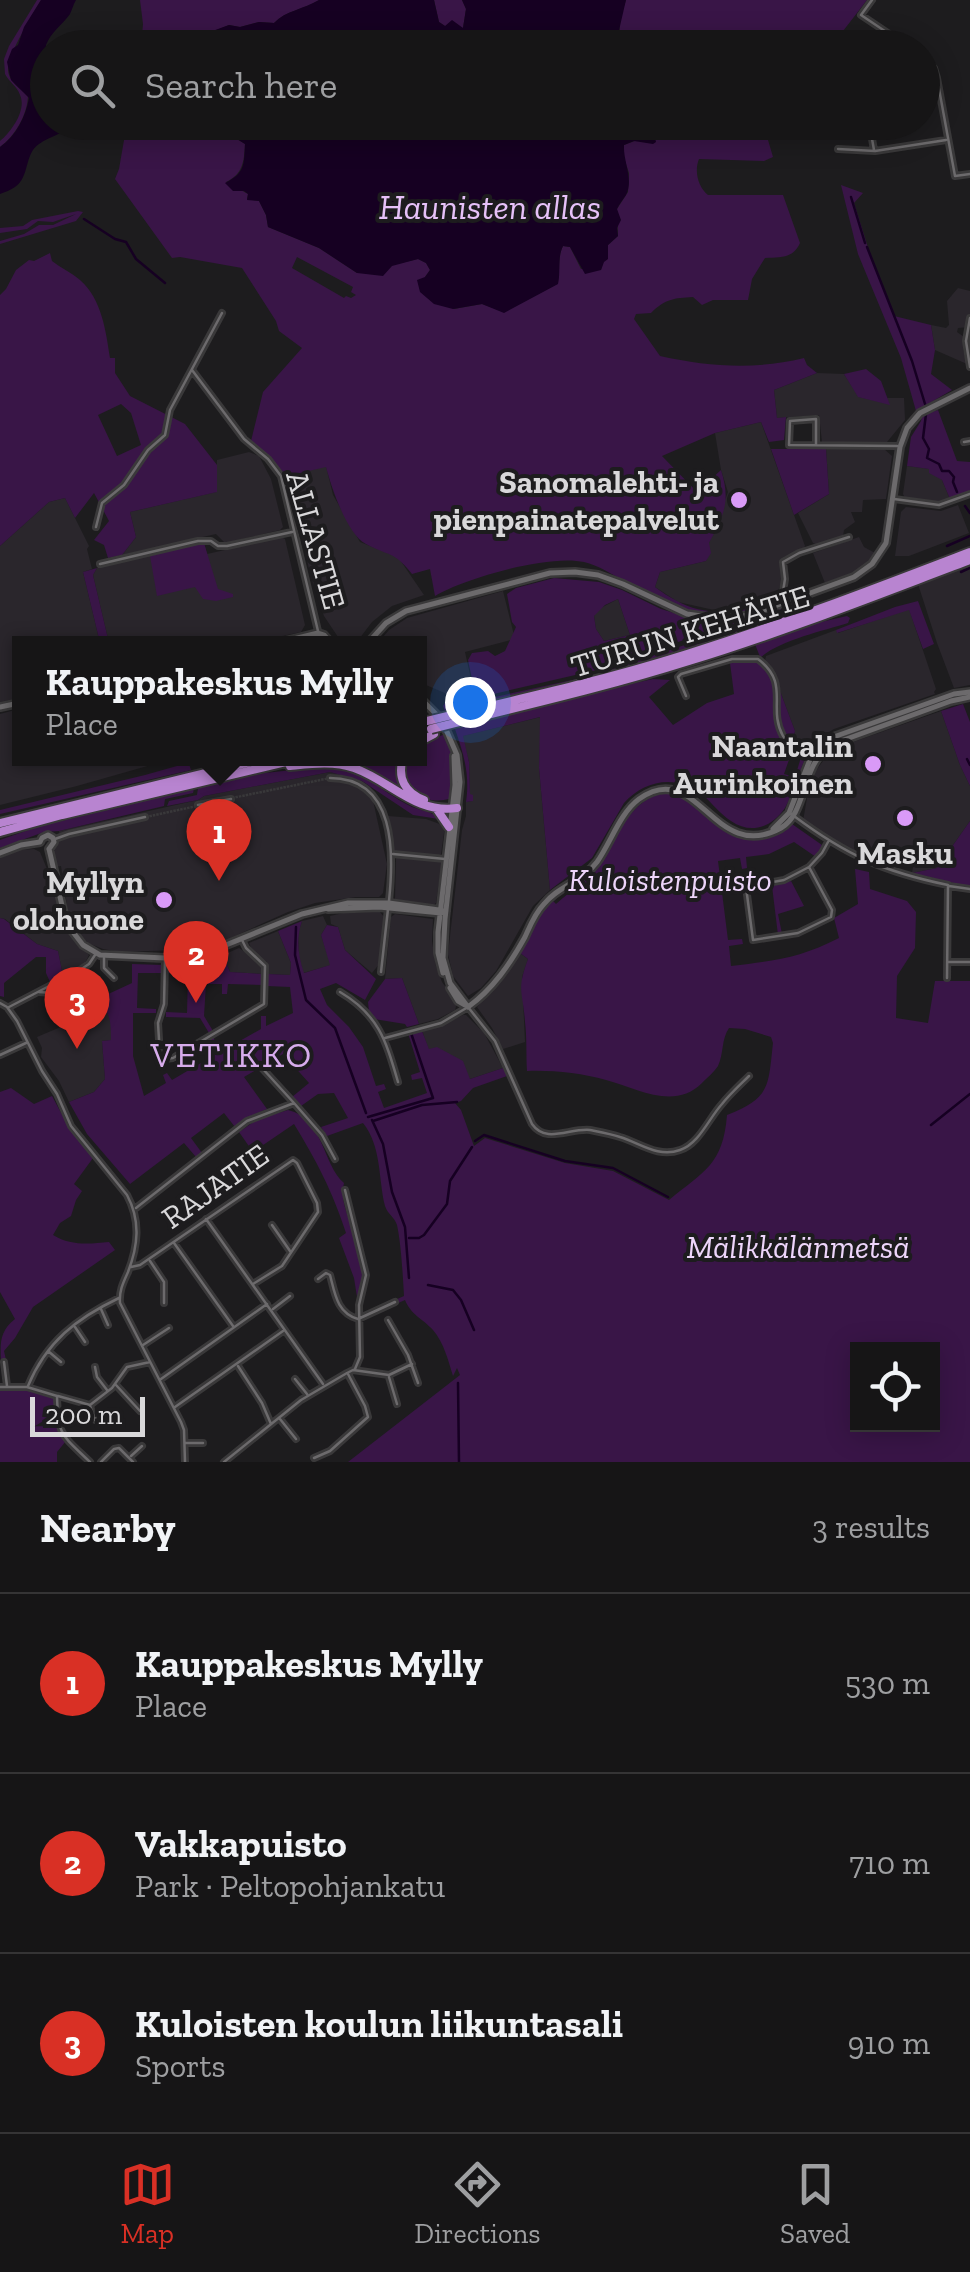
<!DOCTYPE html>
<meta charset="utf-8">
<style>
:root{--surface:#161516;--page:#1f1e1f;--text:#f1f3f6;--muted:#9e9fa1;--line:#353435;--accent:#d93025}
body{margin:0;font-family:"Zilla Slab",serif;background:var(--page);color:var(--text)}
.controls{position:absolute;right:30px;bottom:30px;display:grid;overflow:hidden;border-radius:0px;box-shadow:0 5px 25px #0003}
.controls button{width:90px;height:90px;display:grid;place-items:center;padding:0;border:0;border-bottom:2px solid var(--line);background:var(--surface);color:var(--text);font:50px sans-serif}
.scale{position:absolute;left:30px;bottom:25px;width:115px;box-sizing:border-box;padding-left:10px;border:5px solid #d9d8da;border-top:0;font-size:28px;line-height:35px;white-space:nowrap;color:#d9d8da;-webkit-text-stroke:8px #1d1c1e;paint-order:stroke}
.you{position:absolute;left:470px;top:702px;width:35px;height:35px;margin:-25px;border:8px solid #fff;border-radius:50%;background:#1a73e8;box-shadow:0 0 0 15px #1a73e833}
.badge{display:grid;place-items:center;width:65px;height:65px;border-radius:50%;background:var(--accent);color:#fff;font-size:32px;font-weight:700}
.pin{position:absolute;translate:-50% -82px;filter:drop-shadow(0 2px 5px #0008)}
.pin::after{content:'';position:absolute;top:52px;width:35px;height:30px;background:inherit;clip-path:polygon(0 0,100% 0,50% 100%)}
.popup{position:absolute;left:12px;top:636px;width:415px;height:130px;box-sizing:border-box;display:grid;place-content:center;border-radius:0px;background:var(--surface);filter:drop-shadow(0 2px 8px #0005);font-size:32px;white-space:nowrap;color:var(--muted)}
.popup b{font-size:38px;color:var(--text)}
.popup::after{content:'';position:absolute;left:50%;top:100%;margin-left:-20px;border:20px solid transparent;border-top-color:var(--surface)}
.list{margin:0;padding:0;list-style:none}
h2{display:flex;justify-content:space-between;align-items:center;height:130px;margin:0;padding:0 40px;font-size:42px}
h2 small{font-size:32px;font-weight:400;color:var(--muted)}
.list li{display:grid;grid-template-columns:65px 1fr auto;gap:30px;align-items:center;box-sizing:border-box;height:180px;padding:0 40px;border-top:2px solid var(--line)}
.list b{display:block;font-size:38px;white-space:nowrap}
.list p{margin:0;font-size:32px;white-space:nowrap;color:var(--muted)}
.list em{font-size:32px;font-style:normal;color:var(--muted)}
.icon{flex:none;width:55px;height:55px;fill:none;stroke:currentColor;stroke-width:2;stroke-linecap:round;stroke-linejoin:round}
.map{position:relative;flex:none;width:970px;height:1462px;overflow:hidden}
.search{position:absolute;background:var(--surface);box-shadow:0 5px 25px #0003;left:30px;right:30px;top:30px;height:110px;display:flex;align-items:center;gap:25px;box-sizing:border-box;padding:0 35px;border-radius:55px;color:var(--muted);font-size:38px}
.sheet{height:670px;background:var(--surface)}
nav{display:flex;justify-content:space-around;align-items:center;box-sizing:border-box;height:140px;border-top:2px solid var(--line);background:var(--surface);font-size:28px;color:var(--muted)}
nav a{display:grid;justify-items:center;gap:5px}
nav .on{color:var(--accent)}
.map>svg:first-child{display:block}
.built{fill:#2a262c}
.green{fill:#391547;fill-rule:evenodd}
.water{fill:#160022}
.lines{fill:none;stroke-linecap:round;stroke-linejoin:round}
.stream{stroke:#160022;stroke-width:2.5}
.minor-tunnel{stroke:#39383a;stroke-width:2.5;stroke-dasharray:2.5 1;stroke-linecap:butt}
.minor-casing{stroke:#3a393a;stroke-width:8}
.tertiary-casing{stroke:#3a393a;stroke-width:10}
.trunk-casing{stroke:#3a393a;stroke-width:12}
.minor{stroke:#6c6a6c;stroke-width:2.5}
.tertiary{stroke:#6c6a6c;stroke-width:5}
.trunk{stroke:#b884d0;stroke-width:8}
.trunk-bridge-casing{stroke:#3a393a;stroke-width:12;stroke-linecap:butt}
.trunk-bridge{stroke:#b884d0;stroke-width:8}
.poi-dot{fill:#d99af7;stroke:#1d1c1e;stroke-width:4}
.labels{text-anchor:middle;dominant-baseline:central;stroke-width:8;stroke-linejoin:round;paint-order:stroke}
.poi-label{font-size:32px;font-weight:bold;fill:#d9d8da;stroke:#1d1c1e;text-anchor:end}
.street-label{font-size:32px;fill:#d9d8da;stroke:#1d1c1e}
.park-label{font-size:32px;font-style:italic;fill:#edd5fa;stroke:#1d1c1e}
.water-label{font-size:35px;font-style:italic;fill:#e6c1f8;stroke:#1d1c1e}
.neighbourhood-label{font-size:35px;letter-spacing:2.5px;fill:#d7acec;stroke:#1d1c1e}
</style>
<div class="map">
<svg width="970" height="1462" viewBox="0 0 970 1462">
<rect width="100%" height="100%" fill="#1d1c1e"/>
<path class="built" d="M958,288L970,291V340L969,327L958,328L957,332L964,337L963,349L967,364L935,350L931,325L946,328L949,325L947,301Z
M817,373L844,374L859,397L889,404L887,398H904L905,420L887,442H822L819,415L777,418L774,390Z
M761,422L805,546L803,550L784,557L782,581L774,601L756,608L723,612L678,602L655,587L660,572L706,561L709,543L728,492L721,470L715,433Z
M826,449H884L892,456L886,499L863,500L862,512H851L855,522L844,530L843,536L818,545L813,543L798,513L829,494Z
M249,452L259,456L271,479L283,527L280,530L225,543L216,534L122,555L136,537L130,512L216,492L217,460Z
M326,466L333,495L360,542L398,557L424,595L392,606L372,622L356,643L338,637L324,616L311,577L287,476Z
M907,466L930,469L942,480L950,499L941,503L905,498L903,494Z
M65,498L89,546L87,549L92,569L83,572L100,643L19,644V698L0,702V546L49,502Z
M958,505L969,533L909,556H895L901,512L906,507L941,511Z
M282,537L285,539L305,625L301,632L251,643H109L93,575L97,568L204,543L207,554Z
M859,537L864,547L875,553L873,558L859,570L825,583L813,553Z
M970,565V685L954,688L937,643L918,584Z
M503,591L515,639L465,652L473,688L447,694L419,682V644H377L389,630L407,618Z
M618,599L630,635L604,641L596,629L594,616L597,610Z
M909,609L936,689L934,692L935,694L834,729L822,736L808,752L792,742L795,731L771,667L765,661L766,656L836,630L838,633Z
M19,709V758L172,759L77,786L0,805V714Z
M941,711L960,765L970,786V821L937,868L912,873L914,860L898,851L887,853L880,865L839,845L803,821L807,798L815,772L828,754L836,748Z
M541,717L539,768L550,890L533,906L496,971L481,988L468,996L453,976L448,954L462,830L466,816V802L472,801L470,795L469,762L462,736Z
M330,772L362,781L370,787L387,864L383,893L379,897H356L315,903L288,912L206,949L120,952L103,949L88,943L72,926L69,919L61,866L55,867L53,851L60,840L59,831L198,800L204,796Z
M388,816L426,819L445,826L441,854L435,857L394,851Z
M34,849L40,852L54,886L63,925L89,955L85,963L63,976L58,951L37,944L5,919L0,918V858L20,850Z
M396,857L442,862L436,903L432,906L395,899Z
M367,912H380L384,917L380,963L372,973L345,950L338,927L331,924L330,916L343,913Z
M395,914L433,919L432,941L436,966L442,982L457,1003L455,1010L438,1019L419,1024L402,978L385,979L391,917Z
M323,916L327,925L321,935L331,965L303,973L299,956L298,933L302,921Z
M278,931L291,963L290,975L268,974L267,962L253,952L249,943Z
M239,948L261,963L264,974L230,972L223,955Z
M520,953L528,959L522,977L525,1042L503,1049L492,1028L477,1007L506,975Z
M101,1004L111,1018V1040L102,1041L105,1079L94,1092L69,1102L59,1081L41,1057L42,1048L37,1037L63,1026Z
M463,1015H466L484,1033L503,1068L470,1079L429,1050L422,1031L443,1025Z"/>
<path class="green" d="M37,0H41C33,14 8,54 8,69C8,81 20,89 28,95C28,114 15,136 0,147V141C11,132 27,110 20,95C17,86 9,82 5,74L4,59L9,46Z
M140,0H319C305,9 285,11 274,23L259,22L240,27L229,25L207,34H196L190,48L141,47L143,24Z
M434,0H462L466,9L463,28L445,26L439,22Z
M626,0H867L833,44L836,47H678L675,43L652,35L637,47L551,48L565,40L600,43L599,36L606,37L620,32L619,22Z
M197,122L222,123L229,134L245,144C244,162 243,174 226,182L248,194L247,199L259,201L266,215L268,227L319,248L357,273L418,259L426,263L430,270L425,277L454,309L482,304L504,312L557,284C561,271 557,258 563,246L570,247L581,269L601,270L608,245L618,236L617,209L628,192L629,173L624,158V145L661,131L667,133L679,123H763L773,157L764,161L699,159C694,171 698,187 708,195H783L800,243C793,259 780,257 765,258L752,279L748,300H713L702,305L693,297C674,298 665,299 651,313L636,314L634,319L660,356C710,367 755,370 804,358L807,365L817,373L774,390L777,418L786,417L784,440L769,442L761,422L715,433L662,456L697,492L721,470C731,501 724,515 709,543L711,553L706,561L660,572L655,587C662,592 669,597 677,601C705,617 748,615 773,597L775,602L771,605C762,609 752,613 742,615C700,624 662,600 626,582C613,575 598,565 584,562C549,554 465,578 435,596L430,569L412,574C393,550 390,557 366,544C347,535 331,486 326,467L287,476L251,441L263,392L302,348L279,331L276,321L242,268L180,257L172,258L115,179L119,169L127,123ZM297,257L353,287L351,292L356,295L351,298L346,296L344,298L292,268Z
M841,185L863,193L854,203L870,254L894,316L931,325L935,350L931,374L952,390L916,411L901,358L858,254Z
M78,211L83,212L76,221L0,244V241L24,234L39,225H53L76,214L53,222L38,221L27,229L0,233V228L23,226L32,220Z
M50,253L52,261C61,268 72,273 80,280C102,299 106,332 110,358H115V373L130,396L185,424L217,465V492L130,512L136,537L122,555L108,558L104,545L94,540L109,521L94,493L75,518L65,498L49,502L0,546V295L6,289L16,270L29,260L34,261ZM121,404L131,413L141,445L117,456L98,415Z
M866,369L881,381L890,405L858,397L844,374Z
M938,410L957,461L970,462V491L950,499L942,480L929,473V469L907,466L911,437L921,421L922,415Z
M771,449H826L829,494L794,515Z
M204,543L218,589L233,594V597L216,601L203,599L195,587L157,596L150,556Z
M97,568L93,575L109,643H100L83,572Z
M554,578L599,582L622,590L661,609L697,620L725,622L745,619L781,608L782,610L639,654L597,670L476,698L468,660L472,653L488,651L495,656L505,651L516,627L512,622L507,594L516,588ZM618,599L630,635L604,641L596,629L594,616L605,605Z
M918,601L934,644L923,649L909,610L837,633L836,630L895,607Z
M792,609C773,625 739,632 714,640C626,670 536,691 445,711L443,706L445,703L472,702L595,675Z
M847,616L850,618L848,623C823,631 781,640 761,657L771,667L795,731L792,742L798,745L792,751L784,774L795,777L802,754L806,756C799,773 794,792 785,808C772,827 751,835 731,821C720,814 712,803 702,794C676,774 644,780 624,803L592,858L550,890L539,768L540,717L463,736L469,762L470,794L473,795V801L466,802C470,775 464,755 455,729L613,688L653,679L670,680L649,697L673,725L707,703L734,694L730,663L760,657L755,644L812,624Z
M963,704L970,722V786L960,765L941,711Z
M445,734C454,753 457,778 449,799C422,806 399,786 406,759L419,758V745Z
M316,758L401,759L399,776L429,805L368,772L302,762Z
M184,764H189L191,770L0,814V810L145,775Z
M319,767C365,767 375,789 412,807C422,811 432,811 439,819L413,815L362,781L330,772L204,796L198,800L167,806L169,801L197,795L198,788L265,773Z
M194,789L193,793L165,799L164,806L59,831L44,832L0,848V840L37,827Z
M662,793C705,792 713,850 765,837C775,835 785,827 792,824L822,845L816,857L794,842L769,854L746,857L747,868L742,869L740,858L718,861L728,940L742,939L743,944L729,946L731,966C774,961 800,958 839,938L834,918L858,904L855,869L869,872L870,889L907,901L916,912L915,948L897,976L896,1018L928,1023L935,981H970V1462H348L460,1375L457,1368L453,1376C448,1360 444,1343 433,1330C422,1318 411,1315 405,1300L396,1304L395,1300L404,1296C403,1277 401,1243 397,1225C394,1216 388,1215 385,1206C378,1178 382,1147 363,1123L327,1136L321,1127L348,1118L334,1093L318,1094L301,1106L292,1097L309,1083L283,1054L244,1077L267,1109L246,1118L235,1127L224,1113L191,1138L202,1153L196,1157L184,1143L130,1184L87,1134L69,1102L94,1092L105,1079L102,1041L111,1040C111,1003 105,1013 82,994L50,992L82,975L104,996L132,983V964L162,965V973H138L137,1008L156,1009V1013H133V1056L144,1096L166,1083L163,1075L167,1073L172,1080L206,1060L207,1040L214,1035L215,1055L261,1029V1016H266V1026L293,1013L290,987L267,986L268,974L290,975L291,963L278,931L302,921C296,938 298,956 304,973L330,965L321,935L327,925L338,927L345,950L376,979L365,1000L336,983L320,989L327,1005L349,1027L363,1047L376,1086L384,1084L386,1089L378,1092L384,1108L427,1093L422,1078L412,1080L411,1075L420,1072L408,1033L422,1031L429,1049L437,1047L463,1061L470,1079L503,1068L507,1076L473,1088L461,1101L455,1103L461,1110L474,1146L485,1138L565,1163L613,1171L669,1200C704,1171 723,1165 727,1115C771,1097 768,1087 773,1043L771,1037L745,1029L729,1028C721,1040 724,1053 718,1066C714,1072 707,1078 702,1083C674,1111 637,1088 606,1080C581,1073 552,1070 527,1071C526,1055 527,1038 525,1022C523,991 516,991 528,959L520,953L544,906L552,900L556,904C570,892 589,877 601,861C621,834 626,804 662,793ZM858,1350H932V1424H858Z
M970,821V887L912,873L937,868Z
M791,881L804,906L778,914L782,934L778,935L772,886Z
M0,918L4,919L37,944L58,951L63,976L50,982L46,973V957H36L4,983V997L0,996Z
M223,955L230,972L264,974L263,985L228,984L227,994H222V984H206L204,1016L213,1031L209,1033L200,1018L166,1017V1012L187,1013L188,975L167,973V965L206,962Z
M402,978L419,1024L407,1027L405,1024L374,1019L369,1012L368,1002L385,979Z
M11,1088L34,1104L52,1096L66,1122L93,1158L74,1184L82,1191L76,1200L71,1216L60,1223L53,1235C71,1246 89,1244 109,1242L115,1250L33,1307L15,1338L4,1351L6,1360L1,1361C0,1342 0,1331 15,1319L0,1292V1092Z
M288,1110C324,1118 322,1164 344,1183C336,1212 371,1250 364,1281C362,1287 359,1292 357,1297L354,1278L339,1238L346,1233C332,1190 317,1162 294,1124L253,1152L239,1132L258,1119Z
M0,1390H30L55,1397C56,1413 54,1430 66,1441L57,1452V1462H0Z"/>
<path class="water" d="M41,0H76C73,5 72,10 70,14C62,25 51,32 46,45L48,122L73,123C63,135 50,136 39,144C24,154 30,177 15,187C11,190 5,192 0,194V147C16,136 26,116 29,98L11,80L7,62L12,49L18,45L24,27Z
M319,0H434L439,22L445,26L452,20L463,28L466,9L462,0H626L617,39L613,42L606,37L599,36L600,43L580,47L565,40L551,48H394L387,41L384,44V48L190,47L196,34L207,33L229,25L240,27L259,22L274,23C285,11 304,9 319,0Z
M222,123H679L667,134L661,131L654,134L656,142L653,144L634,141L624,145C623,162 634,179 626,195C623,200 619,204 617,209L621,220L617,228L618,236L608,245V259L604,262L601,270L585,274L570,247L563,246C557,258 561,271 558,284L504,313L482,304L453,309L434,304L420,292L417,280L425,277L430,270L426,263L418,259L392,266L383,276L357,273L319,248L268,227L266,215L259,201L247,200L248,194L244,191H233L225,183C245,173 244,165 245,144L229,134Z"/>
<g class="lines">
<path class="stream" d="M851,197L865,243
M84,219L115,239L126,242L136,259L165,283
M867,247L912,361L925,404
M926,414L923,438L929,449L927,458L939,464L942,471H949L954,477L953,482L957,492
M965,506L970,513
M947,546L970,536
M961,572L970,568
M967,759L970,765
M296,927L295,955L306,1000L335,1028L366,1113
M368,1117L433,1098L411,1033
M372,1120L383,1144L392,1192L405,1227L409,1278
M373,1121L422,1105L457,1102
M931,1125L970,1094
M475,1141L484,1135L565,1161L613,1168L668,1197
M409,1238H419L424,1235L447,1204L450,1181L472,1147
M428,1285L453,1290L461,1300L474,1330
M458,1383L459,1462"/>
<path class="minor-tunnel" d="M232,798L330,778
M146,817L197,806"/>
<g class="minor-casing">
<path id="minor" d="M872,0L861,15L910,48
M922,56L934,68L937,78L955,176L970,174
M922,70L933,68
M869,122L874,150
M838,149L875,151L946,140
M970,318L966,341L970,367
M192,370L244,439L268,459L281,476L318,631
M964,442L970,441
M816,444V419L790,421L789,445L897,446
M894,499L939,505L970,494
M96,527L102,503L124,485L148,450L165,435L170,410L222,313
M100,564L198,541H211L218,546H227L292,532
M781,604L785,579L783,562L799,553L849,537
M686,696L678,677L681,674L732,659H758C791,684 767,707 783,736C788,745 801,750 810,756
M330,778C396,778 394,853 389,901
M198,805L231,799
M794,816C846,855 884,872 948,885L947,978
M55,839L69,834L145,817
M393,854L445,859
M809,867L784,880L746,887L753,940L798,933L831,917L832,910L809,867L822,853L828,842
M949,886L970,889
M104,958V968L114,978
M165,960L164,1004L158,1023L160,1056L165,1059L173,1058L264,1004L265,966L246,948L242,940
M949,962H970
M381,972L388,909
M39,992L81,995
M340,992C379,1015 386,1041 398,1082
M0,1003L7,1007L17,1021L42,1071L57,1094L71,1126L127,1195C141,1221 138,1246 128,1272C123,1283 119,1291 120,1303L181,1422L184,1430L185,1462
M9,1007L80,970L89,964L95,955
M385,1038L441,1023L468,1007L495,1041L532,1124C546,1144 569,1128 590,1130C600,1132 611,1134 620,1137C640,1143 658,1158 680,1150C699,1144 709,1118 722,1104C730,1094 740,1085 749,1076
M0,1055L26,1043
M262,1068L294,1103
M345,1190L366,1275L359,1305L360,1357L355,1369
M136,1208L247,1121L294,1103L322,1135L335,1159
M206,1219L323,1384
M272,1225L290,1251
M174,1243L233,1326
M150,1261L164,1282V1303
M131,1267L140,1265L293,1160L297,1163L317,1203L318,1212L282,1266L253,1284
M318,1279L326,1273L330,1275C335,1294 337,1313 358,1319L395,1302
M101,1309L108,1325
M273,1309L290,1296
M388,1320L408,1355L418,1383
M75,1327L85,1342
M143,1345L169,1328
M48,1351L61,1362
M4,1362L7,1386
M238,1366L262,1403L271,1424
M95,1367L97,1377L107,1390
M389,1377L397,1404
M161,1379L267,1304
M295,1379L307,1394
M116,1385L140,1411
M28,1386C46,1342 77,1318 119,1298
M0,1387H27L57,1396C58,1436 61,1434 90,1462
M58,1396L90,1405L112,1388L127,1367L150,1362
M90,1406L95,1420
M175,1407L283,1331
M280,1419L296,1439
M186,1443H203
M131,1456L142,1446
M314,1458L330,1451L368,1417L365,1406L348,1374
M101,1462L114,1449L119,1448L133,1462
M224,1462L301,1400L347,1373L353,1370L389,1375L412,1364"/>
</g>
<g class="tertiary-casing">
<path id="tertiary" d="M318,633L324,635L332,644
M318,633L324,644
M273,644L318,633
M367,644L386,623L406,611L550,573L575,572L598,575L623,584L687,614L722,619L750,615L854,577L872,564L886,543L900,447L907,428L920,413L970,388
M419,697L438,716
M0,707L19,703
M444,725L457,755L460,782L445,919L443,958L450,983L468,1007
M773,829L789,813L811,757L828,739L954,694L970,692
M49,849L66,923L83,945L100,955L165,958L199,956L302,914L348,903H389L446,911
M0,853L21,845L40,842L42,838L48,835L53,838L54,842L49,849
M328,909L379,907L441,913
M443,973L438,953V932L455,785L454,756
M450,988L458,1001L465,1005
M468,1007C493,989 510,964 525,937C530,926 535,913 544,904C558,886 583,881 597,862C611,842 620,813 639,799C698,757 713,865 781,828C807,813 800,768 830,745L951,701L970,697"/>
</g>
<g class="trunk-casing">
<path id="trunk" d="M456,714C533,696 611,678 687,654C783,624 876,588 970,552
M459,722C536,703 613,685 689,661C784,632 877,595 970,560
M419,742L434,734
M403,758C397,778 405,793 424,800
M290,766C311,764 333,761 354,768C391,781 415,814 457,808
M436,808L449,827
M0,823L267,758
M0,832L62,815L303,758"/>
</g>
<use href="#minor" class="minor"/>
<use href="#tertiary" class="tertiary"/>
<use href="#trunk" class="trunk"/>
<g class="trunk-bridge-casing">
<path id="trunk-bridge" d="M427,721L456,714
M431,729L459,722"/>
</g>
<use href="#trunk-bridge" class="trunk-bridge"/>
</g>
<g class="poi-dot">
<circle cx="739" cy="500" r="10"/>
<circle cx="873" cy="764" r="10"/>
<circle cx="905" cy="818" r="10"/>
<circle cx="164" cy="900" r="10"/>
</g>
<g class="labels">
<g class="poi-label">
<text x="719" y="482">Sanomalehti- ja<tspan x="719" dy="37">pienpainatepalvelut</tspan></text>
<text x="853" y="746">Naantalin<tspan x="853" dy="37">Aurinkoinen</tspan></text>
<text x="905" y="853" text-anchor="middle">Masku</text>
<text x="144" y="882">Myllyn<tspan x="144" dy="37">olohuone</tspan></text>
</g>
<g class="street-label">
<text transform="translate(316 540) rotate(74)">ALLASTIE</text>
<text transform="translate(690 631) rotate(-17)">TURUN KEHÄTIE</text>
<text transform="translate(215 1186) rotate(-35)">RAJATIE</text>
</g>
<g class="park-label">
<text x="670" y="880">Kuloistenpuisto</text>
<text x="798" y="1247">Mälikkälänmetsä</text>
</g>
<g class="water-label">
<text x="490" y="207">Haunisten allas</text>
</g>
<g class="neighbourhood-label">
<text x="232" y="1055">VETIKKO</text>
</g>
</g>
</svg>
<div class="controls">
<button><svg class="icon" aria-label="locate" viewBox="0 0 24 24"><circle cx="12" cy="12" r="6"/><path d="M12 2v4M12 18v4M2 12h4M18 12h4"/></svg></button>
</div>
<div class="scale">200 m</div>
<div class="you"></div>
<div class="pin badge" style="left:219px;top:881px">1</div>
<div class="popup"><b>Kauppakeskus Mylly</b>Place</div>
<div class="pin badge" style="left:196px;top:1003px">2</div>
<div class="pin badge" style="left:77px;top:1049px">3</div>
<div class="search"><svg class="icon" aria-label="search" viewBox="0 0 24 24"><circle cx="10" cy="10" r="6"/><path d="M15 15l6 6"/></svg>Search here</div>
</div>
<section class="sheet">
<h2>Nearby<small>3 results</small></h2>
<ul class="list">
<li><span class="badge">1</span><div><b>Kauppakeskus Mylly</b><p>Place</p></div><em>530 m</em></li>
<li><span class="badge">2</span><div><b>Vakkapuisto</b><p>Park · Peltopohjankatu</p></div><em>710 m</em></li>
<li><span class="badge">3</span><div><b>Kuloisten koulun liikuntasali</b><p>Sports</p></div><em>910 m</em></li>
</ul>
</section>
<nav>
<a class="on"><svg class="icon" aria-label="map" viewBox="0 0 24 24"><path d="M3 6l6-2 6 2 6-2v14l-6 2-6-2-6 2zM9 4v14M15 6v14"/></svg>Map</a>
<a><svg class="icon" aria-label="directions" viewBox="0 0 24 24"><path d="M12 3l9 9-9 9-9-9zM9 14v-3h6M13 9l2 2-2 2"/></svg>Directions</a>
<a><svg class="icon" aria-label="saved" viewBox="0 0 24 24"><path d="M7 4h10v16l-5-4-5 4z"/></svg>Saved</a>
</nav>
